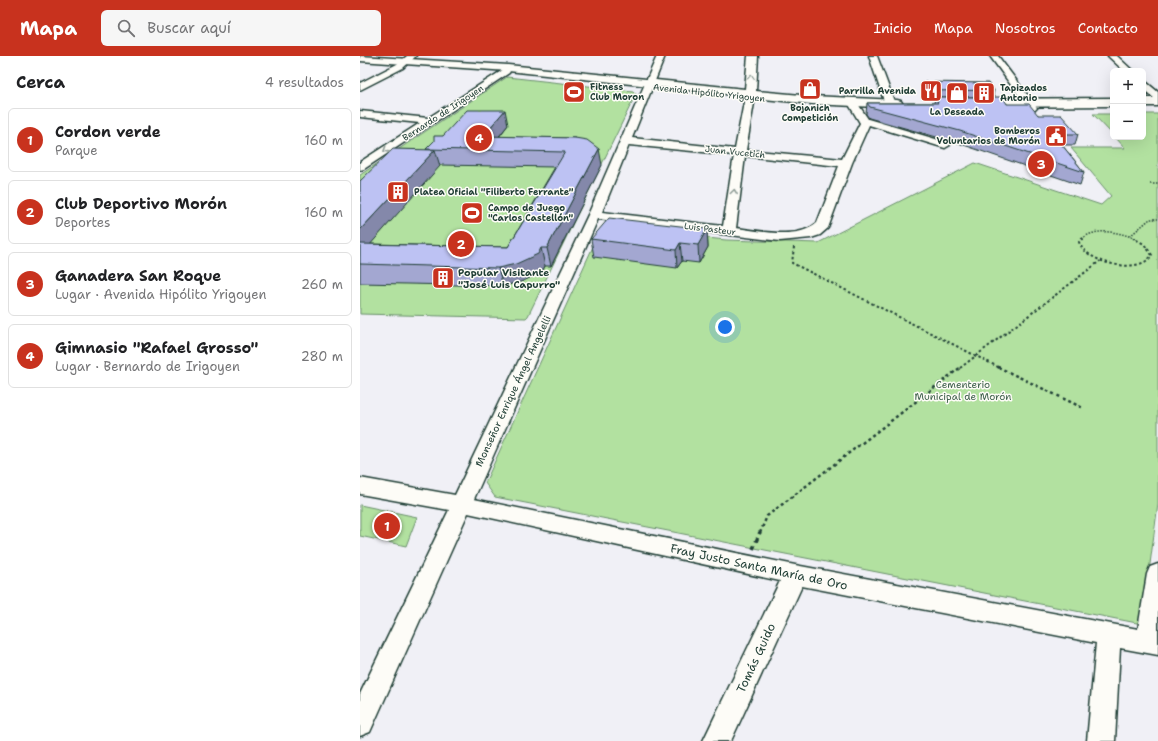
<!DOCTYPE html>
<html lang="es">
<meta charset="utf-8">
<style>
:root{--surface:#fff;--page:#f6f6f6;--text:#202124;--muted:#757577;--line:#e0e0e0;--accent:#c8321e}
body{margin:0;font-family:"Shantell Sans",sans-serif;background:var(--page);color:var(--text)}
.controls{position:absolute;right:12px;top:12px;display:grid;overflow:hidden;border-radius:6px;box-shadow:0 4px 16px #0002}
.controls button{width:36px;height:36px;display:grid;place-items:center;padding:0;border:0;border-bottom:1px solid var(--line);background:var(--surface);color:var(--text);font:20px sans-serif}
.you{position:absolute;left:365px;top:271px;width:14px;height:14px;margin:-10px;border:3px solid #fff;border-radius:50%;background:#1a73e8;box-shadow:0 0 0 6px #1a73e833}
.badge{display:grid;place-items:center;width:26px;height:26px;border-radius:50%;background:var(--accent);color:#fff;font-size:13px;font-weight:700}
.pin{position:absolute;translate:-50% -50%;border:2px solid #fff;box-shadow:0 1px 4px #0006}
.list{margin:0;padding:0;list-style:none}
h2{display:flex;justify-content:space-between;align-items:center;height:52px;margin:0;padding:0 16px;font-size:17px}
h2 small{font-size:13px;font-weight:400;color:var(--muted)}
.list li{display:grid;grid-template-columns:26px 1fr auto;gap:12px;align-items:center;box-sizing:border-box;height:64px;margin:0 8px 8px;padding:0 8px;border:1px solid var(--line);border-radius:6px}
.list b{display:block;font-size:15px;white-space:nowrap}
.list p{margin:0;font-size:13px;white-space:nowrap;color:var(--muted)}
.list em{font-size:13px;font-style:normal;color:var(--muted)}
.icon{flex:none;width:22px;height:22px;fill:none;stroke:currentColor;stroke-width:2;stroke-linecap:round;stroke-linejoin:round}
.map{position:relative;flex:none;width:798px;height:685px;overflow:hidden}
header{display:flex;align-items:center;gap:24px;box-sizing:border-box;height:56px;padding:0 20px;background:var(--accent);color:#fff}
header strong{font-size:19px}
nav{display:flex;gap:22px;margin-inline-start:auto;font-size:14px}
.search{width:280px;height:36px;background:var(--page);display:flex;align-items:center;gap:10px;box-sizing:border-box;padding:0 14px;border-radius:6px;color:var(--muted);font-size:15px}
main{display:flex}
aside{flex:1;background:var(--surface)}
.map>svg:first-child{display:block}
.green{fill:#b2e1a0;stroke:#688f6a}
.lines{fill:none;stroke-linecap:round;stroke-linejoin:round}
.minor-casing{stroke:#1f3d34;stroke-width:3}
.major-casing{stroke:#1f3d34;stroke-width:3}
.path-far3{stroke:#1f3d34;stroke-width:1.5;stroke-dasharray:1.5 1.5;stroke-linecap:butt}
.path-far2{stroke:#1f3d34;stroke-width:2;stroke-dasharray:2.5 2.5;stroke-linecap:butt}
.path-far1{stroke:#1f3d34;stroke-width:2.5;stroke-dasharray:3 3;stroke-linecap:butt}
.path{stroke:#1f3d34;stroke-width:3.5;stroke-dasharray:4 4;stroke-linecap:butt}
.minor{fill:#fdfcf7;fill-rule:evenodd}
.major{fill:#fdfcf7;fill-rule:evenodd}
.wall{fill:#a3a7d1;stroke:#1f3d34;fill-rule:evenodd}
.shaded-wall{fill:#8488aa;stroke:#1f3d34}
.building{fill:#bdc2f3;stroke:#1f3d34}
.oneway{stroke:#8e9c96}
.labels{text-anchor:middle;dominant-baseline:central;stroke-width:3;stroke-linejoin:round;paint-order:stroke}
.far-poi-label{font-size:9px;font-weight:bold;fill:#1f3d34;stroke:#fdfcf7;text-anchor:start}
.far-street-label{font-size:9px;fill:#1f3d34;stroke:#fdfcf7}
.poi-label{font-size:10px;font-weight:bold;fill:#1f3d34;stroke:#fdfcf7;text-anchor:start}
.park-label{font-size:10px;fill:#3c5e4a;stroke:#fdfcf7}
.street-label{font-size:10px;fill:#1f3d34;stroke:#fdfcf7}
.near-street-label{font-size:12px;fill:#1f3d34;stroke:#fdfcf7}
</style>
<header>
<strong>Mapa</strong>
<div class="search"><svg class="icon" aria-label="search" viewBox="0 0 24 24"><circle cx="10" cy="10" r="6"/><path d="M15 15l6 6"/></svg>Buscar aquí</div>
<nav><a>Inicio</a><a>Mapa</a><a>Nosotros</a><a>Contacto</a></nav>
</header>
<main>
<aside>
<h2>Cerca<small>4 resultados</small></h2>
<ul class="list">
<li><span class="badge">1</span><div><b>Cordon verde</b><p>Parque</p></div><em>160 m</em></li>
<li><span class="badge">2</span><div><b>Club Deportivo Morón</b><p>Deportes</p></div><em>160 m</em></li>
<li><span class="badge">3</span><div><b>Ganadera San Roque</b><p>Lugar · Avenida Hipólito Yrigoyen</p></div><em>260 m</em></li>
<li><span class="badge">4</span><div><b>Gimnasio &quot;Rafael Grosso&quot;</b><p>Lugar · Bernardo de Irigoyen</p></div><em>280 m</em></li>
</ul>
</aside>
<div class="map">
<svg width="798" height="685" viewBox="0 0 798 685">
<rect width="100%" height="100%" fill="#f0f0f6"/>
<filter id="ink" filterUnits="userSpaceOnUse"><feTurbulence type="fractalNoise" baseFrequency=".025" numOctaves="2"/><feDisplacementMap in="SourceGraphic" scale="8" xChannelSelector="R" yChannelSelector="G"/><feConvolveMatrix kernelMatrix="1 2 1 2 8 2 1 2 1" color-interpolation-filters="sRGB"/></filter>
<g filter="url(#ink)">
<path class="green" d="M147,21L273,35L276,38L168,260L166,262L0,258V119Z
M733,58H753V79Z
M783,58H798V448L782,568L135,441L125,427L242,171L366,184L458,187L615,107L741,149L751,140L711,92H765L755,81H783Z
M0,449L57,461L46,490L0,480Z"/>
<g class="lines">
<g class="minor-casing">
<path id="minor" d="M47,0H56L43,12L0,34V27L37,8Z
M297,0H305L272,82L375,93L385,41L390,38L395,41L386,94L482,103L500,67L488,47L493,44L496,45L508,63L589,87L590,89L585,92L509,69L492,107L468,172L460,179L451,182L420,185L238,163L114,443L435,509L778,573L787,518L790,511L798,508V599L760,592L755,685H727L736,587L442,530L371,685H343L420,525L108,457L10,676L0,680V638L89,454L0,438V422L95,439L228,159ZM269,89L374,99L363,170L242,156ZM385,100L479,110L457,167C438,184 400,175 376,172Z
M509,0H517L535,48L533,50L530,51L525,48Z
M630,0H638L677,52L675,54H669Z
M748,0H757L773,15H764Z
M146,12L149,13L150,15L149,17L4,113L0,114V106L60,67L0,61V55L68,62Z
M783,25L786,26L798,36V44L795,43L783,33Z"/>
</g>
<g class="major-casing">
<path id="major" d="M0,0L148,9L385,33L388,0H398L396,35L452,40L537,44L541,45L543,48L541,51L537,52L452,48L395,42L390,44L386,43L384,40L148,15L0,5Z
M753,42V50L617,51L613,50L611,47L613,44L617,43Z
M783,42H798V50H783Z"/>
</g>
<path class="path-far3" d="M790,128H798
M770,180L790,163H798
M722,183C735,171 761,176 776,183"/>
<path class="path-far2" d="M723,182L719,186C726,207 779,220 792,199L784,188L773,182
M434,191L432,207L640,312
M600,312L740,205"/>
<path class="path-far1" d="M638,311L723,352
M400,477L407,460L601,311"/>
<path class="path" d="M393,493L400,476"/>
<use href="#minor" class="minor"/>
<use href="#major" class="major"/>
</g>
<path class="wall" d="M565,26L634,34L633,41H568L564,33Z
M575,41L647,48L678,59L718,78L715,89H702L724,116L720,129L598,87L509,62L506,58L507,47H574Z
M148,69L139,81L215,82L242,109L191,210H185L182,216L161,226L143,230L0,227V125L66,94L74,85L83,80ZM79,109L195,111L148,191L10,188Z
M347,173L348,191L339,207L322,205L317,212L234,201L231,183Z"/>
<path class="shaded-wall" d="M145,54L148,69L128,94L123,80Z
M239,93L242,109L191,210L187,192Z
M75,94L80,110L0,200V174Z
M347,173L348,191L339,207L338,189Z
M320,187L322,205L317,212L316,194Z
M181,192L185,210L182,216L161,226L143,230L138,212Z"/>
<path class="building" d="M565,26L628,27L634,34L569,35Z
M575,41H643L647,48H669L678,59H701L718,78H693L724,116L600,75L510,51L507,47H578Z
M107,54H145L123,80L215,82L227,84L239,93L187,192H181L178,198L156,208L138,212L0,208V188L148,191L205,96L66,93L74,85V80H83Z
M33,93L75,94L0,174V125Z
M249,162L347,173L338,189L320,187L316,194L231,183Z"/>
<defs><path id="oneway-chevron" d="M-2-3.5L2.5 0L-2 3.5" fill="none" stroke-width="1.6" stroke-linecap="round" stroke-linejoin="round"/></defs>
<g class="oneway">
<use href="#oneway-chevron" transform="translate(391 21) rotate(-86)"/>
<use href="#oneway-chevron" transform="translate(26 94) rotate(147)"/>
<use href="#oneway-chevron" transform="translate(374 136) rotate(-82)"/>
</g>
</g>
<defs>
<g id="shop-square" transform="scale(1.15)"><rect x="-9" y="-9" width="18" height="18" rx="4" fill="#c8321e" stroke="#fdfcf7"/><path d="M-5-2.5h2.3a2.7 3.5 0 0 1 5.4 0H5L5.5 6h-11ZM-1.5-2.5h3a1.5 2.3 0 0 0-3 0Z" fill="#fff"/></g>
<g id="restaurant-square" transform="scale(1.15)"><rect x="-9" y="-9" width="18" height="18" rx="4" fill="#c8321e" stroke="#fdfcf7"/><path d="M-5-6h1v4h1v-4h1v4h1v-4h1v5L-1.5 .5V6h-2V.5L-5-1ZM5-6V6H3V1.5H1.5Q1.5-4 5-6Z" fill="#fff"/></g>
<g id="stadium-square" transform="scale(1.15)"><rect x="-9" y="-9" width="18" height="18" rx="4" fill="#c8321e" stroke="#fdfcf7"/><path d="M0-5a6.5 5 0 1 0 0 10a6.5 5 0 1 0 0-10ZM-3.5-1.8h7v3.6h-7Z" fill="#fff"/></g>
<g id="building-square" transform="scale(1.15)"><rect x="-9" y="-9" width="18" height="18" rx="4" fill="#c8321e" stroke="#fdfcf7"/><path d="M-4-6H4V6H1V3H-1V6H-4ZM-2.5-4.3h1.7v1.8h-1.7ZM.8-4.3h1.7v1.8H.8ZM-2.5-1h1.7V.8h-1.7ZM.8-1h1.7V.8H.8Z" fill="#fff"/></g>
<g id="civic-square" transform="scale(1.15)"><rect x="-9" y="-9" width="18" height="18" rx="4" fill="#c8321e" stroke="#fdfcf7"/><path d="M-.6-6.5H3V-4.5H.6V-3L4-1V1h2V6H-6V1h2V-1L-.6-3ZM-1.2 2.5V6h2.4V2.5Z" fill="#fff"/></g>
</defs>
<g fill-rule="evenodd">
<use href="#shop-square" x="450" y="33"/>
<use href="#restaurant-square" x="571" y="35"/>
<use href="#stadium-square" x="214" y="36"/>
<use href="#shop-square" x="597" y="37"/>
<use href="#building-square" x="624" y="37"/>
<use href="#civic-square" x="696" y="80"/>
<use href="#building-square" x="38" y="136"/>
<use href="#stadium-square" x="112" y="157"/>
<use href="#building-square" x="83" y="222"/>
</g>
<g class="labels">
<g class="far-poi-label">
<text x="230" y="31">Fitness<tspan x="230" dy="10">Club Moron</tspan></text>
<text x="640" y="32">Tapizados<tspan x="640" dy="10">Antonio</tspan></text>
<text x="556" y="35" text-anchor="end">Parrilla Avenida</text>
<text x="450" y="52" text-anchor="middle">Bojanich<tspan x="450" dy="10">Competición</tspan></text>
<text x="597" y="56" text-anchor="middle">La Deseada</text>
<text x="680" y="75" text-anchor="end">Bomberos<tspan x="680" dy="10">Voluntarios de Morón</tspan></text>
<text x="54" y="136">Platea Oficial "Filiberto Ferrante"</text>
<text x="128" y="152">Campo de Juego<tspan x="128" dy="10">"Carlos Castellón"</tspan></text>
</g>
<g class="far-street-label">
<text transform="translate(349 37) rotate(6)">Avenida Hipólito Yrigoyen</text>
<text transform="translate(83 57) rotate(-33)">Bernardo de Irigoyen</text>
<text transform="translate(375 96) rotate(6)">Juan Vucetich</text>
<text transform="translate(350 173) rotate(7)">Luis Pasteur</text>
</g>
<g class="poi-label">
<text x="98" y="216">Popular Visitante<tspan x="98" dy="12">"José Luis Capurro"</tspan></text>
</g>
<g class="park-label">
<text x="603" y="328">Cementerio<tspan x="603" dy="12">Municipal de Morón</tspan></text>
</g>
<g class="street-label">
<text transform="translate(153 335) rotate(-65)">Monseñor Enrique Ángel Angelelli</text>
</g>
<g class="near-street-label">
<text transform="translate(399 511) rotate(12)">Fray Justo Santa María de Oro</text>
<text transform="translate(396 602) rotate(-65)">Tomás Guido</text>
</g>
</g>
</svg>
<div class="controls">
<button>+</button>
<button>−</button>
</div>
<div class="you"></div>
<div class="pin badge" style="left:27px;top:470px">1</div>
<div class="pin badge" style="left:101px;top:188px">2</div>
<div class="pin badge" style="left:681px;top:108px">3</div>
<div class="pin badge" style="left:119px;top:82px">4</div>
</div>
</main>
